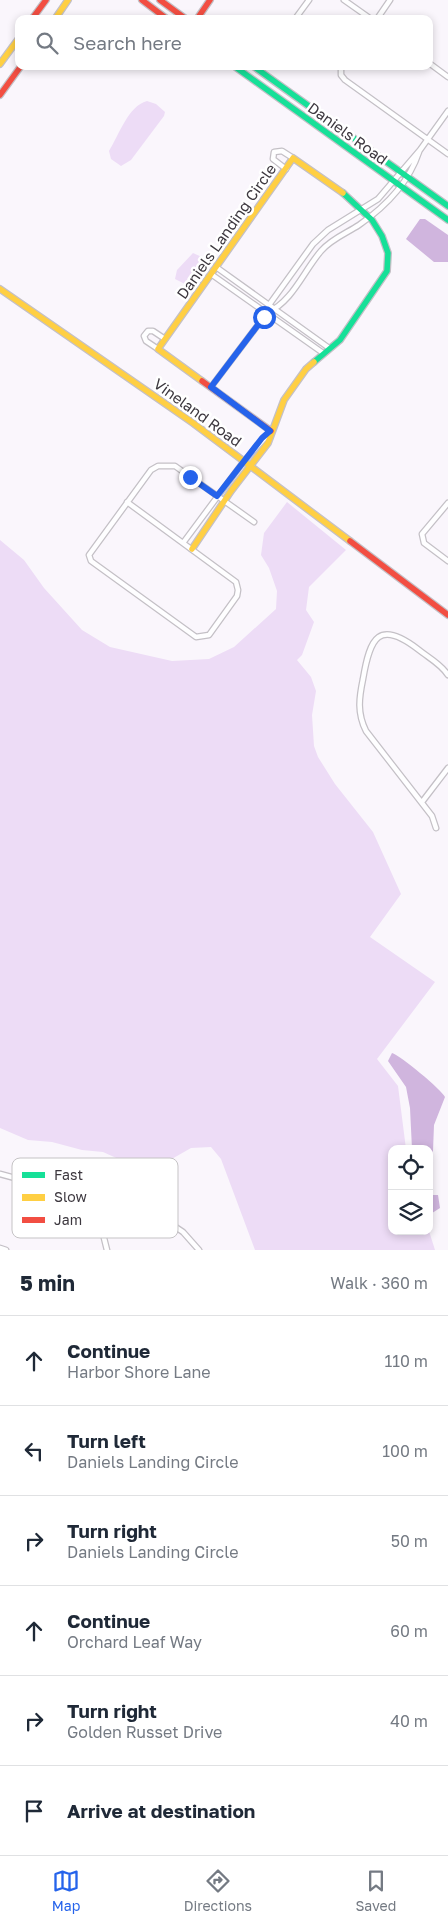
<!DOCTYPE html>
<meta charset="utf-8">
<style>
:root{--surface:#fff;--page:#f6f6f7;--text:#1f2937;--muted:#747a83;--line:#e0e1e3;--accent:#2563eb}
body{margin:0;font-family:"Golos Text",sans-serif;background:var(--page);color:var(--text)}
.controls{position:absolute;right:15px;bottom:15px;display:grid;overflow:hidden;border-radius:10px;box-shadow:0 2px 8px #0003}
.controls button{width:45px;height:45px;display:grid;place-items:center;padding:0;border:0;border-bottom:1px solid var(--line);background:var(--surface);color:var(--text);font:25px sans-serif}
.stop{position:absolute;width:15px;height:15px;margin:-11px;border:4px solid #2563eb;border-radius:50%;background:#fff}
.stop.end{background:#2563eb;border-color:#fff;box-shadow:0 1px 5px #0008}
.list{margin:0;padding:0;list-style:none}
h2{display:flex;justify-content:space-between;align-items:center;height:65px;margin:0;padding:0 20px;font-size:21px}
h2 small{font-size:16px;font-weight:400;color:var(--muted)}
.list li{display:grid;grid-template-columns:32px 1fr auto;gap:15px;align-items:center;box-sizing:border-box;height:90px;padding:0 20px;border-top:1px solid var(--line)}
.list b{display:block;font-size:19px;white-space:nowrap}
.list p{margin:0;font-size:16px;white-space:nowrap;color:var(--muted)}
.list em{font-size:16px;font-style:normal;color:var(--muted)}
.icon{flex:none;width:28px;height:28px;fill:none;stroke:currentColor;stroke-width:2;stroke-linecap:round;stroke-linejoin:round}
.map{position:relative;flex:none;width:448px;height:1250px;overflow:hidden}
.search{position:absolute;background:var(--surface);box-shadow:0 2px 8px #0003;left:15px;right:15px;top:15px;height:55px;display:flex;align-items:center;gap:12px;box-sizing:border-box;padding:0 18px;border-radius:10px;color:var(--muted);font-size:19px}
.sheet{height:605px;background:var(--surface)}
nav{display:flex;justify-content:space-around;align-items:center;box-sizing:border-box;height:70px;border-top:1px solid var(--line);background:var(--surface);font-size:14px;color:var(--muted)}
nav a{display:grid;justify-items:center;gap:2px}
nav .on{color:var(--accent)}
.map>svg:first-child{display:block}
.green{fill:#eddcf6}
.water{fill:#d0b5de}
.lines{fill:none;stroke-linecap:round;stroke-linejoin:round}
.street-casing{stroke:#c4c0c6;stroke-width:7}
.fast-casing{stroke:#c4c0c6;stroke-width:8}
.slow-casing{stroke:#c4c0c6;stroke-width:8}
.jam-casing{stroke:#c4c0c6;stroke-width:8}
.street{stroke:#fefeff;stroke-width:4.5}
.fast{stroke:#16e098;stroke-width:5.5}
.slow{stroke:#ffcf43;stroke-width:5.5}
.jam{stroke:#f24e42;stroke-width:5.5}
.route{stroke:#2563eb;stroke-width:6}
.labels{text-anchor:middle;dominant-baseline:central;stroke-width:5;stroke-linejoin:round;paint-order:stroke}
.street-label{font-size:15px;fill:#3d383f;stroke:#fff}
.key{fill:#fff;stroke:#c5c3c5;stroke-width:1}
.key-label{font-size:14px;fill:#3d383f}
</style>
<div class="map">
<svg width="448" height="1250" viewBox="0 0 448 1250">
<rect width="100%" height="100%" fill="#faf6fc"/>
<path class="green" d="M147,101L156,104L165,112L164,116L131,160L121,166L111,159L109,151C119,135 128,106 147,101Z
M193,253L204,258L200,266L185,284L175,279L177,270Z
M287,502L346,550L309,587L306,610L314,622L302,655L297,660L311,677L316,691L312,715L314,746L318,757L335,784L373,832L401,894L370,937L435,982L377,1059L398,1086L406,1149H392V1231H429L435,1250H255L221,1159L211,1147L191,1148L170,1160L154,1166H145L123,1161L103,1152L82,1150L52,1142L28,1140L0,1128V540L24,560L44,588L82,630L110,647L172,661L209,659L234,647L276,609L277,591L269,568L261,555L264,533Z"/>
<path class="water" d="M420,219H425L448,235V262H434L406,239Z
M392,1053C400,1055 442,1090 445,1097L434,1125L433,1151L429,1156V1149H412L410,1108L406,1087L388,1061Z
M429,1195H438L440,1208L429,1215Z"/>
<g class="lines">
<g class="street-casing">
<path id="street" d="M344,0L371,19
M295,19L309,0
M377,19L390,0
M429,63L448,77
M341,66V75L345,80L448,154
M286,169L273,159L274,152L282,151L293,158
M216,267L329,348
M211,274L323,353
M267,313C293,301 303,272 321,251C331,239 347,233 359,225C385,207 409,182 419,152
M158,349L146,341L144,336L148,331H153L165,339
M211,387L267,313L269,305L313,244L328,230L378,199L420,150L448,111
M127,502L236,582L238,590L237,596L209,635L196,637L91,561L89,555L151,470L158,466H175L254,522
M448,503L422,534L424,543L448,561
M183,543L244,461L271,431
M422,802L448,768
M436,828L432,816L366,731C357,713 359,698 363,679C370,637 379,619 419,650C429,658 441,664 448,675
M0,1174L162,1218L183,1232L199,1250
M0,1248L6,1250
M107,1250L102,1230L109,1203"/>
</g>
<g class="fast-casing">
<path id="fast" d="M234,66L448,220
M253,66L448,206
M314,362L340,340L387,271L388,253L382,236L372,220L343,193"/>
</g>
<g class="slow-casing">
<path id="slow" d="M55,19L68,0
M0,64L19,38
M0,289L193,423L350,541
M202,381L158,349L293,158L343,193
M192,549L231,491L268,443L284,400L306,369L314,362"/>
</g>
<g class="jam-casing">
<path id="jam" d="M142,0L167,19
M160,0L186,19
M32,19L46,0
M197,19L210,0
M0,95L21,66
M202,381L271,431
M350,541L448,615"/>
</g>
<use href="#street" class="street"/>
<use href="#fast" class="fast"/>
<use href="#slow" class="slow"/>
<use href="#jam" class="jam"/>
</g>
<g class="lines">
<path class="route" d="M190,477L217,496L262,438L270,431L211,387L264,317"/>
</g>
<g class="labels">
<g class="street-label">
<text transform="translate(348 133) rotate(36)">Daniels Road</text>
<text transform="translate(226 231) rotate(-55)">Daniels Landing Circle</text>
<text transform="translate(198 412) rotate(36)">Vineland Road</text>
</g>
</g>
<rect x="12" y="1158" width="166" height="80" rx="8" class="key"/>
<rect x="22" y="1172" width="23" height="6" fill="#16e098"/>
<rect x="22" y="1194" width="23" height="7" fill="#ffcf43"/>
<rect x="22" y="1217" width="23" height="6" fill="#f24e42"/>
<g class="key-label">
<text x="54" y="1180">Fast</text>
<text x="54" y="1202">Slow</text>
<text x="54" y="1225">Jam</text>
</g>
</svg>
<div class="controls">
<button><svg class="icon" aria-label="locate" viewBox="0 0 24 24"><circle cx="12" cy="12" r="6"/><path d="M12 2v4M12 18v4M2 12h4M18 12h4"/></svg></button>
<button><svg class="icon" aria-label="layers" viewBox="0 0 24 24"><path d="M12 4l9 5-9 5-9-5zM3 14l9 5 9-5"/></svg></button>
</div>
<div class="stop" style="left:264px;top:317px"></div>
<div class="stop end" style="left:190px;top:477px"></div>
<div class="search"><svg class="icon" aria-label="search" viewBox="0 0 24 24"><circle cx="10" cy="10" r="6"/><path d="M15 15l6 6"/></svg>Search here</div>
</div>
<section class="sheet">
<h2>5 min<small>Walk · 360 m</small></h2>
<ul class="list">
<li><svg class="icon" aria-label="ahead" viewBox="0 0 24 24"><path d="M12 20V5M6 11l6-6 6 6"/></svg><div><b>Continue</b><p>Harbor Shore Lane</p></div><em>110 m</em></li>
<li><svg class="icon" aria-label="left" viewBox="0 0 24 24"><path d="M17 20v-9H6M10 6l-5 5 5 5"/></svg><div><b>Turn left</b><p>Daniels Landing Circle</p></div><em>100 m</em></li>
<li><svg class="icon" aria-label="right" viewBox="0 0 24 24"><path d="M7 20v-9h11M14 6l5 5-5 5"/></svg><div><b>Turn right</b><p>Daniels Landing Circle</p></div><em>50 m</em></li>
<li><svg class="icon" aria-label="ahead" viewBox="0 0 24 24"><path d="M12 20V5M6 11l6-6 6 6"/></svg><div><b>Continue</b><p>Orchard Leaf Way</p></div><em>60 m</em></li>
<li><svg class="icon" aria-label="right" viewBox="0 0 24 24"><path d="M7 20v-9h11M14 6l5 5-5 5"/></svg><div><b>Turn right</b><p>Golden Russet Drive</p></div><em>40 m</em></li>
<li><svg class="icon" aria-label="arrive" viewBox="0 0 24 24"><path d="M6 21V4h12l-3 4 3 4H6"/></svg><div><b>Arrive at destination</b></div></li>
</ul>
</section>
<nav>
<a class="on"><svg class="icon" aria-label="map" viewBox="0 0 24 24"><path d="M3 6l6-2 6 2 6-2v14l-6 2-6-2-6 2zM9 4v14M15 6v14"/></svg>Map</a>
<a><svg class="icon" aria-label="directions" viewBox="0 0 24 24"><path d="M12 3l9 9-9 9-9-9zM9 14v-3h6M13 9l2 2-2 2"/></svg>Directions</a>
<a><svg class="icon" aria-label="saved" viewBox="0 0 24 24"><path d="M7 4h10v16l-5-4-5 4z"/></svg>Saved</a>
</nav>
